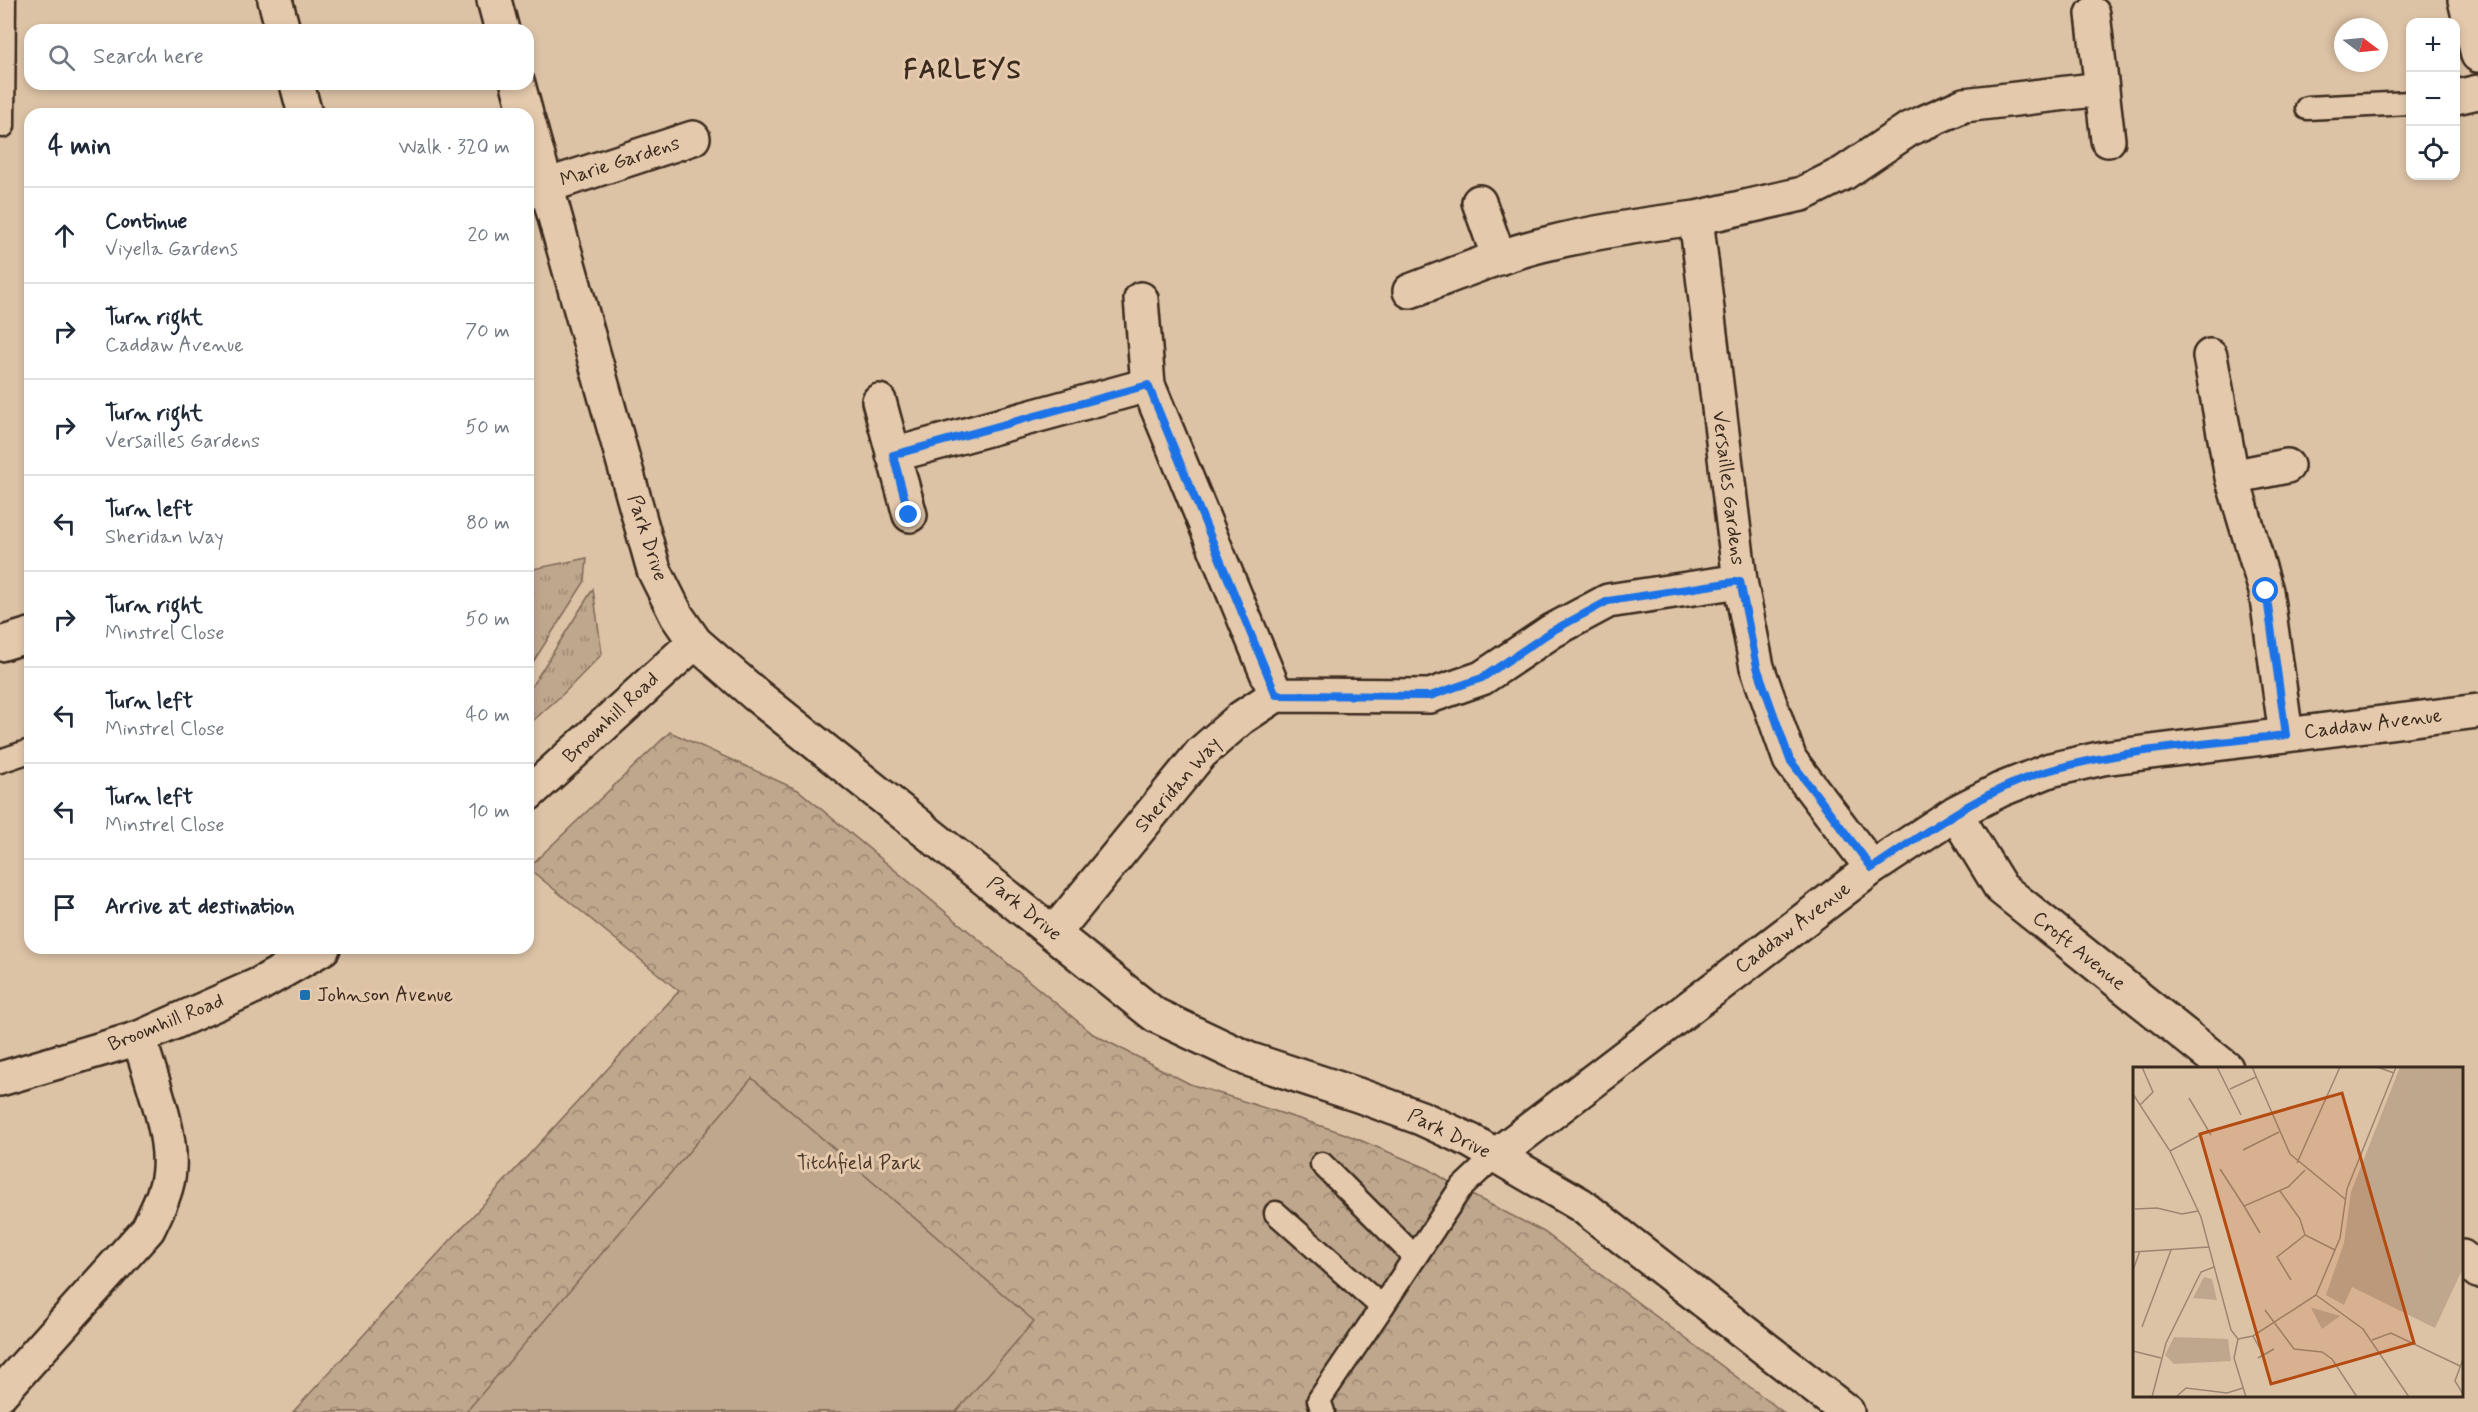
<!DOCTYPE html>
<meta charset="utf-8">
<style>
:root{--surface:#fff;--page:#f2f2f3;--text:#1f2937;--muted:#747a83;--line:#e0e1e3}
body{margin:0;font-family:Mynerve,sans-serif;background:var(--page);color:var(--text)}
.controls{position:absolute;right:18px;top:18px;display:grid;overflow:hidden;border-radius:12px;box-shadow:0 3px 9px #0003}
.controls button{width:54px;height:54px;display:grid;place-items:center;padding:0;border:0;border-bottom:2px solid var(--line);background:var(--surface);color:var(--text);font:30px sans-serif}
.compass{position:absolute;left:2334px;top:18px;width:54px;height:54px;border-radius:50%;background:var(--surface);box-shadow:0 3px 9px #0003;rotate:106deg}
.stop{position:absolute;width:18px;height:18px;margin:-14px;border:4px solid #1a73e8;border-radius:50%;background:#fff}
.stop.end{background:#1a73e8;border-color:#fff;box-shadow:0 2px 6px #0008}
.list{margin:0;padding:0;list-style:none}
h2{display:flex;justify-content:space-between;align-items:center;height:78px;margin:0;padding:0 24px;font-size:26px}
h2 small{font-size:20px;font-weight:400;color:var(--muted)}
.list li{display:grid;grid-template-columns:39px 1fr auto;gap:18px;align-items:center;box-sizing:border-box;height:96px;padding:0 24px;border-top:2px solid var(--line)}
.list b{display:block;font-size:22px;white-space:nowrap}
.list p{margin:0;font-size:20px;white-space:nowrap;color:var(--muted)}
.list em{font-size:20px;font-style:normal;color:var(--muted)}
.icon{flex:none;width:33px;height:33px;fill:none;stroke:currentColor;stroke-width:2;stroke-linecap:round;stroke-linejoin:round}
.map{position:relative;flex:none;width:2478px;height:1412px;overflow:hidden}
.search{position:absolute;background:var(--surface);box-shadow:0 3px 9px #0003;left:24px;top:24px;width:510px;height:66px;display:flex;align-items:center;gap:15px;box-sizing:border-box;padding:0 21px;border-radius:18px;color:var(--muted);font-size:22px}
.panel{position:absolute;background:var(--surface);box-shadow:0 3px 9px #0003;left:24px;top:108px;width:510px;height:846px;border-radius:18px}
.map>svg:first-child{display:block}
.grass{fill:url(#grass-tufts);stroke:#7d6856;stroke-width:1.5}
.park{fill:url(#park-crowns);stroke:#7d6856;stroke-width:1.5}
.garden{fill:#bfa78d;stroke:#7d6856;stroke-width:1.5}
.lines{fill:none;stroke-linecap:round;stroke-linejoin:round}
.lane-casing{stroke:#3b2a1e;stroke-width:27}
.street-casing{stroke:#3b2a1e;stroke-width:38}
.secondary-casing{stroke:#3b2a1e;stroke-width:38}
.lane{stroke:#e4c9ac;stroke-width:22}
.street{stroke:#e4c9ac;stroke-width:33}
.secondary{stroke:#e4c9ac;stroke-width:33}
.route{stroke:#1a73e8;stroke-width:8}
.poi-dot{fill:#1f6fb2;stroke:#e4c9ac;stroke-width:2}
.labels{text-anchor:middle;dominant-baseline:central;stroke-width:6;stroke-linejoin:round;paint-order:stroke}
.street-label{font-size:20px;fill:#3b2a1e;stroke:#e4c9ac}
.poi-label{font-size:20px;fill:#3b2a1e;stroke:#e4c9ac;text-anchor:start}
.park-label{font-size:20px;fill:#483629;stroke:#e4c9ac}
.district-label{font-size:26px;font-weight:bold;letter-spacing:1.5px;fill:#3b2a1e;stroke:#e4c9ac}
.inset-road{fill:none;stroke:#9c8670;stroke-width:1.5}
.view{fill:#b44b11;fill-opacity:0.15;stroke:#b44b11;stroke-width:3}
.inset-edge{fill:none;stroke:#3b2a1e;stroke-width:3}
</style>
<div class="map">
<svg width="2478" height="1412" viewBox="0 0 2478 1412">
<defs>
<pattern id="grass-tufts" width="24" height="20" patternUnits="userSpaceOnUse" patternTransform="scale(1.5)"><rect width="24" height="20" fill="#bfa78d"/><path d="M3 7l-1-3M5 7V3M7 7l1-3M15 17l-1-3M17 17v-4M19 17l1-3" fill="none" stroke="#9c8873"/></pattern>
<pattern id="park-crowns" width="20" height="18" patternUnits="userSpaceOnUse" patternTransform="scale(1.5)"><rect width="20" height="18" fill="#bfa78d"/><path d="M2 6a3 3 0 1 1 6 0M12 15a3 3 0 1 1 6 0" fill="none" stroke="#9c8873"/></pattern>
</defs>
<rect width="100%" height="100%" fill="#ddc3a6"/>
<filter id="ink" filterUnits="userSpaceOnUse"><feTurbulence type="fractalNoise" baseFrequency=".0167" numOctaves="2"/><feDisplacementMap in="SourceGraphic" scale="12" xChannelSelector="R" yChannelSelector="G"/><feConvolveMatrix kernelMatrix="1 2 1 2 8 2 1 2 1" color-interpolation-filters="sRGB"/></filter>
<g filter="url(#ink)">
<path class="grass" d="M587,558L585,581L528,670V570Z
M593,589L602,654L564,693L528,725V692Z"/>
<path class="park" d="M670,732L798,790L1093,1034L1190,1084L1343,1133L1429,1169L1460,1189L1544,1232L1783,1412H293L679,991L528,868Z"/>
<path class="garden" d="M752,1078L1034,1321L956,1412H466Z"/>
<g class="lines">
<g class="lane-casing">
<path id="lane" d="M2307,108L2410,103
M3,126L4,0
M0,761L30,751
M1322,1164L1415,1257
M1276,1213L1382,1307L1460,1189L1495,1156
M1323,1412L1319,1400L1382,1307"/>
</g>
<g class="street-casing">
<path id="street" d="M275,0L283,30
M2465,0L2478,55
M2093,14L2108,140
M297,84L305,114
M2456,97L2478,92
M528,192L693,138
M1479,202L1499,258
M1696,218L1802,194L1844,173L1909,129L1964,105L2102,89
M1410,291C1456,274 1502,254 1550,243C1598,231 1647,224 1696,218L1740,581L1757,667L1790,760L1872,868
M1141,299L1148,385
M2210,356L2232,477L2266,591L2286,735
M879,401L910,515
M893,455L1148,385L1276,695
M2232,477L2287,466
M0,644L30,635
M1955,813L2001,888L2226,1068
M1054,933L1201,753L1241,718L1276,695L1430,696L1482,678L1552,631L1608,601L1740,581
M1495,1156L1872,868L1955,813L2000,790L2050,770L2103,758L2478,711
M2462,1257L2478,1271
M0,1394L148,1229C157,1210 168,1190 169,1169C172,1130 150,1076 139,1038"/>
</g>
<g class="secondary-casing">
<path id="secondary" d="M494,0L502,30
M518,84L526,114
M528,121L654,570L677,616L695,642L756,695L1155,1015L1248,1059L1358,1095L1421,1118L1471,1141L1581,1205L1847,1412
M528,794L695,642
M0,1079L139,1038L260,984L323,948"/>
</g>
<use href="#lane" class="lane"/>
<use href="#street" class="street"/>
<use href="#secondary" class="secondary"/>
</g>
</g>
<g class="lines" filter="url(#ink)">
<path class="route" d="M909,515L893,455L1148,385L1276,695L1430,696L1482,678L1552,631L1608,601L1740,581L1757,667L1790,760L1872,868C1928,831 1985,788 2051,770C2126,749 2209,744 2286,735L2266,591"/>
</g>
<rect class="poi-dot" x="299" y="989" width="12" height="12" rx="3"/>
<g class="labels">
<g class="street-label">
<text transform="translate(620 162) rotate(-18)">Marie Gardens</text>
<text transform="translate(1728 488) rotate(83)">Versailles Gardens</text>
<text transform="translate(647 538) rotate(72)">Park Drive</text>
<text transform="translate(611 718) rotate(-43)">Broomhill Road</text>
<text transform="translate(2373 724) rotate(-7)">Caddaw Avenue</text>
<text transform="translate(1178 785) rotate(-49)">Sheridan Way</text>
<text transform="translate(1024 909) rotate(39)">Park Drive</text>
<text transform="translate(1793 928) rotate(-37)">Caddaw Avenue</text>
<text transform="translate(2079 951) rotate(39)">Croft Avenue</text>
<text transform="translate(166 1023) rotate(-22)">Broomhill Road</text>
<text transform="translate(1449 1134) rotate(26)">Park Drive</text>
</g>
<g class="poi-label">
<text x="317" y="995">Johnson Avenue</text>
</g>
<g class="park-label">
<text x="859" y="1163">Titchfield Park</text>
</g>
<g class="district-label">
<text x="963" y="71">FARLEYS</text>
</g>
</g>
<g transform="translate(2133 1067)">
<rect width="330" height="330" fill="#ddc3a6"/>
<path d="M71,210L79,212L84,233L60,231ZM178,241H180L207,249L189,262ZM41,270L95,272L98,294L41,297L32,288Z" fill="#bfa78d"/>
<path d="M267,0H330V201L302,261L219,220L211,238L193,228L211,176L218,125Z" fill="#bfa78d"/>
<path d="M274,0L299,7L289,30L265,20ZM315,2L330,8L328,19L311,11ZM281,60L308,62L330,72V138L292,135L262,113L255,101L258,74L268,64ZM274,135L327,159L311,195L258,171ZM242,174L297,199L281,235L226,210Z" fill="#bfa78d"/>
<path class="inset-road" d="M84,0L108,48M119,0L157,87L212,132M244,0L261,6M97,22L123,10M0,27L37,84L68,150L98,263L105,272M56,31L78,68M7,38L20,25L9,0M110,83L146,65M37,84L76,63M164,96L207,0M87,102L111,139M147,124L167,152L172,168L202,183M2,142L24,141L49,147L65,144M127,166L111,139L155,120L172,103M0,185L76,180M0,203L7,184M158,213L144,190L172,168M183,228L230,262L276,330M132,243L161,282L189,285L199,292L224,330M9,260L38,183M120,269L131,289M105,272L120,269L183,228L207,171L214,122L263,0M105,272L101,291L113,330M239,273L258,266L327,299M0,284L28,291M125,291L141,282M330,292L322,314L330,327M19,330L33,276L68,205L81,200M43,330L53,321L94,326L110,321"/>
<path class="view" d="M209,26L281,276L138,317L67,67Z"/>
<rect width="330" height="330" class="inset-edge"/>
</g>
</svg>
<div class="controls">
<button>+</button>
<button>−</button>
<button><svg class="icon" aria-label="locate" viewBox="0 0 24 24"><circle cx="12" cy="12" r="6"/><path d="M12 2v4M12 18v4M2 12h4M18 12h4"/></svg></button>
</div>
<svg class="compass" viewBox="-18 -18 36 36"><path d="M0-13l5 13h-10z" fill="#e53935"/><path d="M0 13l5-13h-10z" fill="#747a83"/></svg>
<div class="stop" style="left:2266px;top:591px"></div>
<div class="stop end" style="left:909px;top:515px"></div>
<div class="search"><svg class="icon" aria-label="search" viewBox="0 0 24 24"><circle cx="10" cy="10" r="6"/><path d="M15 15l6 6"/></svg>Search here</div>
<section class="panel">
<h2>4 min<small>Walk · 320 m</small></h2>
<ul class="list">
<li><svg class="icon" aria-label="ahead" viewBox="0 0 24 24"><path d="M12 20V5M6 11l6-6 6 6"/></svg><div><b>Continue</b><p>Viyella Gardens</p></div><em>20 m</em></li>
<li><svg class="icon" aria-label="right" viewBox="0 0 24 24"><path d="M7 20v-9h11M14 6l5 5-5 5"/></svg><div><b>Turn right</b><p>Caddaw Avenue</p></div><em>70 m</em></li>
<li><svg class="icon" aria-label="right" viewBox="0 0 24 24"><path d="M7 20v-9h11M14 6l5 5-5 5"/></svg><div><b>Turn right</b><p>Versailles Gardens</p></div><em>50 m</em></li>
<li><svg class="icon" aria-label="left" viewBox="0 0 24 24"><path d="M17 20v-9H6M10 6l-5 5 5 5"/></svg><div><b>Turn left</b><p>Sheridan Way</p></div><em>80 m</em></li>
<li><svg class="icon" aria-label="right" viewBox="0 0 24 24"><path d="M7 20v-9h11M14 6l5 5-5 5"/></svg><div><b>Turn right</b><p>Minstrel Close</p></div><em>50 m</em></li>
<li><svg class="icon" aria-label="left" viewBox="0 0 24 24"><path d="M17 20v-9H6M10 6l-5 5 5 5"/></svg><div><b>Turn left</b><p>Minstrel Close</p></div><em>40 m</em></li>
<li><svg class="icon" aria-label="left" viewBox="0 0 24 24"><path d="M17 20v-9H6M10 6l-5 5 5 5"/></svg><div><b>Turn left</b><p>Minstrel Close</p></div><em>10 m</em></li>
<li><svg class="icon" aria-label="arrive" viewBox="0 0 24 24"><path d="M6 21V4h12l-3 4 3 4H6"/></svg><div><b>Arrive at destination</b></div></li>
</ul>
</section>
</div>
